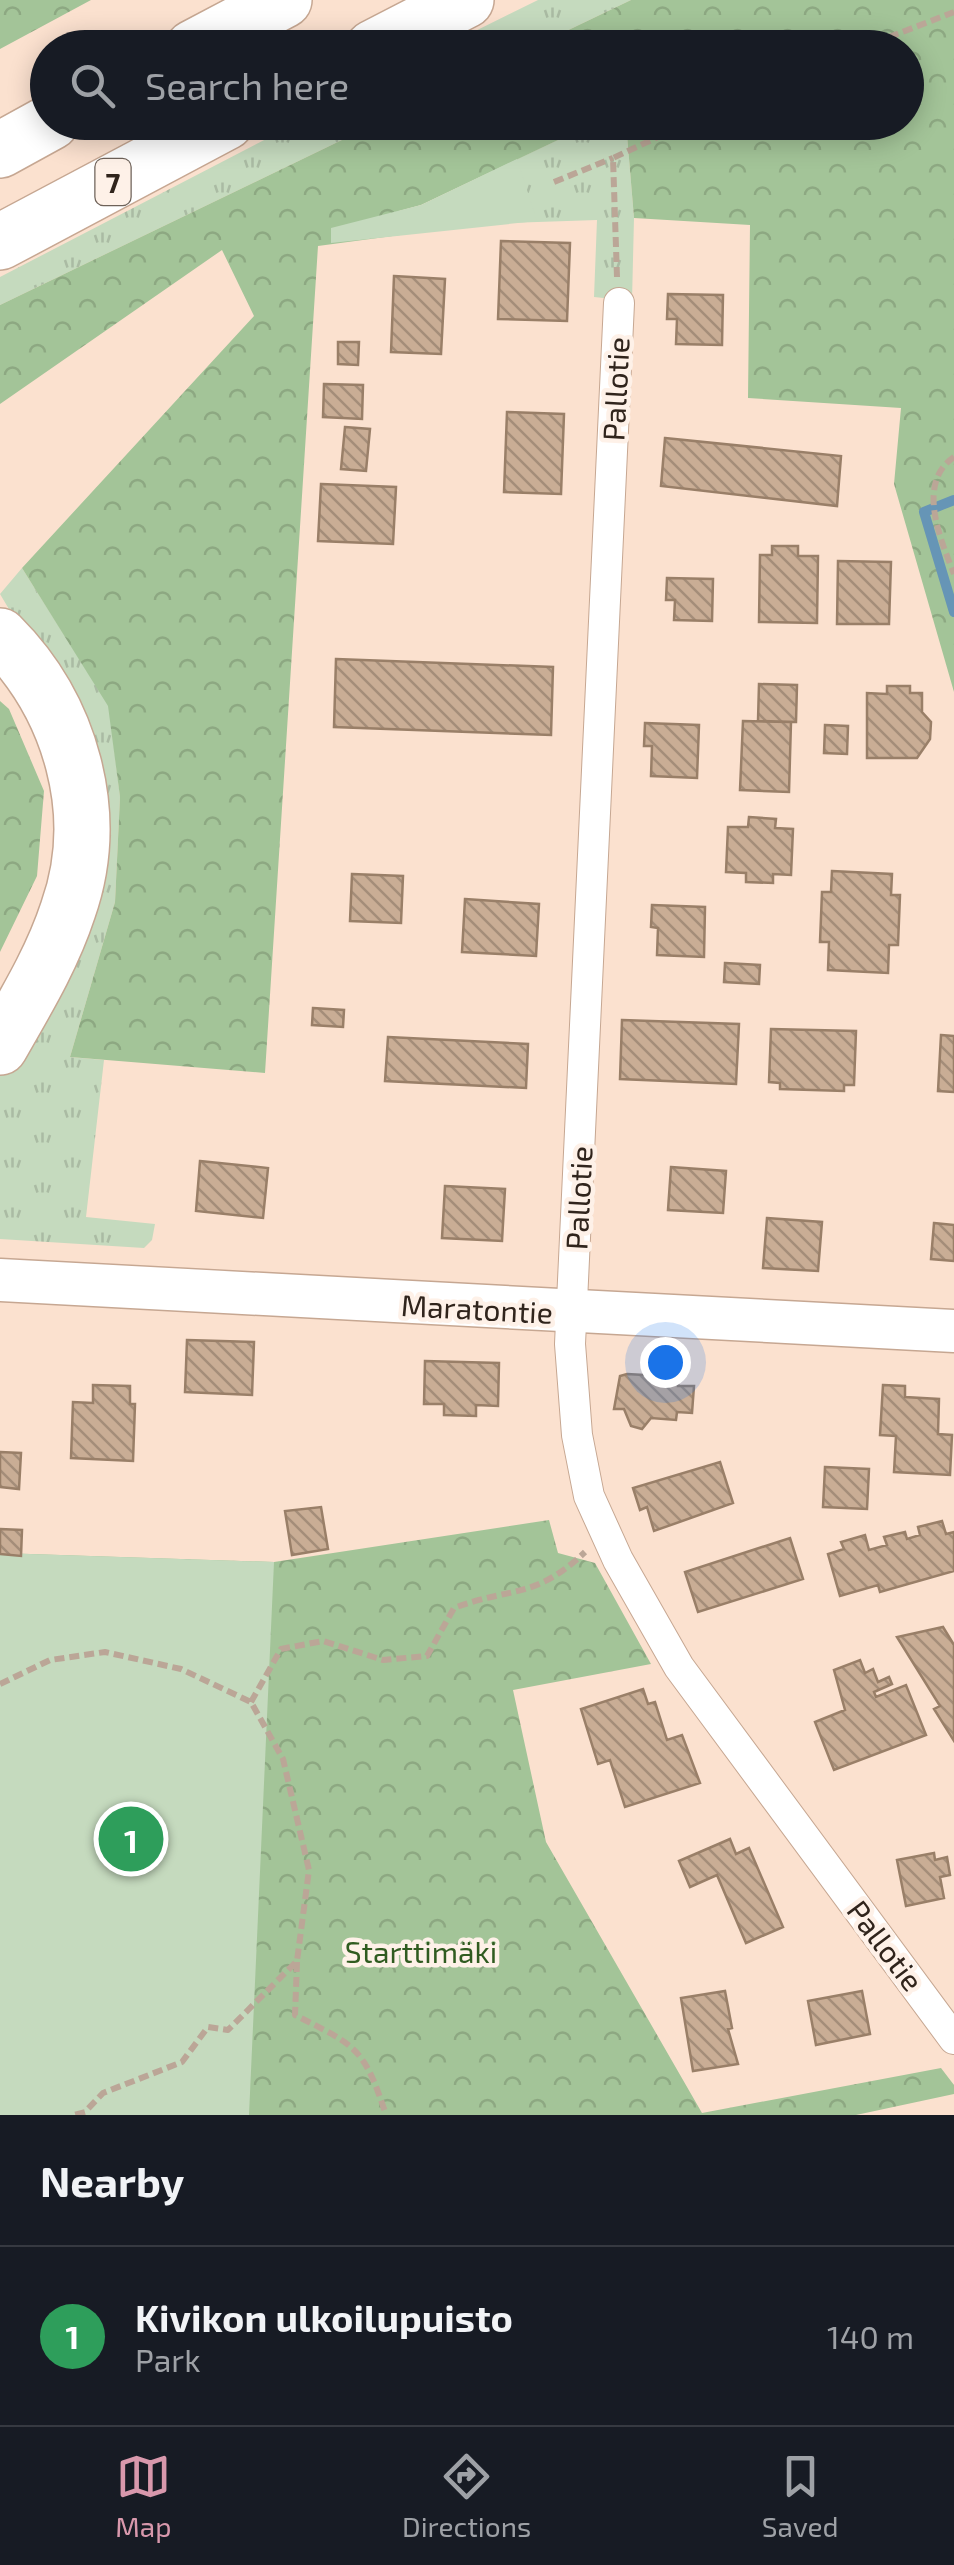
<!DOCTYPE html>
<meta charset="utf-8">
<style>
:root{--surface:#171b24;--page:#242831;--text:#f1f3f6;--muted:#9ea1a6;--line:#363941;--accent:#d898ac}
body{margin:0;font-family:"Exo 2",sans-serif;background:var(--page);color:var(--text)}
.you{position:absolute;left:665px;top:1362px;width:35px;height:35px;margin:-25px;border:8px solid #fff;border-radius:50%;background:#1a73e8;box-shadow:0 0 0 15px #1a73e833}
.badge{display:grid;place-items:center;width:65px;height:65px;border-radius:50%;background:var(--accent);color:#fff;font-size:32px;font-weight:700}
.pin{position:absolute;translate:-50% -50%;border:5px solid #fff;box-shadow:0 2px 10px #0006}
.list{margin:0;padding:0;list-style:none}
h2{display:flex;justify-content:space-between;align-items:center;height:130px;margin:0;padding:0 40px;font-size:42px}
h2 small{font-size:32px;font-weight:400;color:var(--muted)}
.list li{display:grid;grid-template-columns:65px 1fr auto;gap:30px;align-items:center;box-sizing:border-box;height:180px;padding:0 40px;border-top:2px solid var(--line)}
.list b{display:block;font-size:38px;white-space:nowrap}
.list p{margin:0;font-size:32px;white-space:nowrap;color:var(--muted)}
.list em{font-size:32px;font-style:normal;color:var(--muted)}
.icon{flex:none;width:55px;height:55px;fill:none;stroke:currentColor;stroke-width:2;stroke-linecap:round;stroke-linejoin:round}
.map{position:relative;flex:none;width:954px;height:2115px;overflow:hidden}
.search{position:absolute;background:var(--surface);box-shadow:0 5px 25px #0003;left:30px;right:30px;top:30px;height:110px;display:flex;align-items:center;gap:25px;box-sizing:border-box;padding:0 35px;border-radius:55px;color:var(--muted);font-size:38px}
.sheet{height:310px;background:var(--surface)}
nav{display:flex;justify-content:space-around;align-items:center;box-sizing:border-box;height:140px;border-top:2px solid var(--line);background:var(--surface);font-size:28px;color:var(--muted)}
nav a{display:grid;justify-items:center;gap:5px}
nav .on{color:var(--accent)}
.map>svg:first-child{display:block}
.grass{fill:url(#grass-tufts)}
.forest{fill:url(#forest-crowns)}
.green{fill:#c5dabe}
.lines{fill:none;stroke-linecap:round;stroke-linejoin:round}
.stream{stroke:#6695b6;stroke-width:10}
.building{fill:url(#building-back-hatch);stroke:#997f68;stroke-width:2.5}
.minor-casing{stroke:#c6a792;stroke-width:32}
.secondary-casing{stroke:#c6a792;stroke-width:45}
.motorway-casing{stroke:#c6a792;stroke-width:58}
.path{stroke:#bba697;stroke-width:6;stroke-dasharray:10 5;stroke-linecap:butt}
.minor{stroke:#fff;stroke-width:30}
.secondary{stroke:#fff;stroke-width:42}
.motorway{stroke:#fff;stroke-width:55}
.labels{text-anchor:middle;dominant-baseline:central;stroke-width:9;stroke-linejoin:round;paint-order:stroke}
.shield{fill:#fef1e8;stroke:#6e6259;stroke-width:2.5}
.shield-label{font-size:28px;font-weight:bold;fill:#30241c}
.street-label{font-size:30px;fill:#30241c;stroke:#fef1e8}
.park-label{font-size:30px;fill:#305b20;stroke:#fef1e8}
</style>
<div class="map">
<svg width="954" height="2115" viewBox="0 0 954 2115">
<defs>
<pattern id="grass-tufts" width="24" height="20" patternUnits="userSpaceOnUse" patternTransform="scale(2.5)"><rect width="24" height="20" fill="#c5dabe"/><path d="M3 7l-1-3M5 7V3M7 7l1-3M15 17l-1-3M17 17v-4M19 17l1-3" fill="none" stroke="#aabba3"/></pattern>
<pattern id="forest-crowns" width="20" height="18" patternUnits="userSpaceOnUse" patternTransform="scale(2.5)"><rect width="20" height="18" fill="#a3c498"/><path d="M2 6a3 3 0 1 1 6 0M12 15a3 3 0 1 1 6 0" fill="none" stroke="#8da882"/></pattern>
<pattern id="building-back-hatch" width="6" height="6" patternUnits="userSpaceOnUse" patternTransform="scale(2.5)"><rect width="6" height="6" fill="#c9ad95"/><path d="M-1 5l2 2M0 0l6 6M5-1l2 2" fill="none" stroke="#a48d79"/></pattern>
</defs>
<rect width="100%" height="100%" fill="#fbe1cf"/>
<path class="grass" d="M538,0H631L533,47L441,48Z
M297,123H377L0,305V277Z
M594,123H626L634,218L632,301L594,297L597,220L507,223L490,172Z
M22,568L109,706L120,797L115,902L70,1057L104,1060L86,1217L155,1224L152,1240L144,1248L0,1239V1071L33,1016L73,717L0,594Z"/>
<path class="forest" d="M0,0H91L0,49Z
M631,0H954V692L894,484L901,408L748,398L750,225L634,218L626,123L906,122V48L533,47Z
M377,123H594L421,205L399,211L400,235L318,246L265,1073L70,1057L115,902L120,797L108,706L22,568L254,316L222,250L0,404V305Z
M0,701L9,709L44,791L37,876L0,952Z
M549,1520L558,1553L595,1563L651,1664L513,1690L546,1842L702,2113L941,2068L954,2085V2094L856,2115H117L0,1553L274,1562Z"/>
<path class="green" d="M517,159L537,221L331,243V228L421,205Z
M0,1553L274,1562L249,2115H0Z"/>
<g class="lines">
<path class="stream" d="M954,500L924,512L954,612"/>
</g>
<path class="building" d="M501,241L570,243L567,321L498,319Z
M394,276L445,279L441,354L391,352Z
M668,294L723,295L722,345L676,344L677,319H667Z
M338,342H359L358,365L338,364Z
M324,384L363,385L362,419L323,417Z
M507,412L564,414L561,494L504,492Z
M345,427L370,429L366,471L341,469Z
M665,438L841,456L837,506L661,486Z
M321,484L396,487L393,544L318,541Z
M772,546H798V556H818L817,623L759,622L760,555H772Z
M838,561L891,562L889,624H837Z
M667,578L713,579L712,621L674,620L675,600H666Z
M336,659L553,667L551,735L334,727Z
M759,684L797,685L796,722L758,721Z
M887,686H910V693H922V712L931,722L930,739L917,758H867V693L887,694Z
M743,721L791,722L789,792L740,790Z
M645,723L699,725L697,778L651,776L652,746H644Z
M825,725L848,726L847,754L824,753Z
M749,817L776,819L775,828L793,829L791,875L773,874V883L746,882V873L726,872L728,827H748Z
M832,871L892,874L891,895H900L898,945H889L888,973L828,970L829,942H820L822,892H831Z
M352,874L403,876L401,923L350,921Z
M465,899L539,904L536,956L462,952Z
M652,905L705,907L704,957L657,955L658,928L651,927Z
M725,963L760,965L759,984L724,982Z
M313,1008L344,1010L343,1027L312,1025Z
M622,1020L739,1024L736,1084L620,1079Z
M771,1029L856,1031L854,1085H844V1091L780,1089V1083L769,1082Z
M941,1035L954,1036V1092L938,1091Z
M388,1037L528,1044L526,1088L385,1081Z
M200,1161L268,1168L263,1218L196,1211Z
M671,1167L726,1171L723,1213L668,1210Z
M445,1186L505,1189L502,1241L442,1238Z
M767,1218L822,1222L818,1271L763,1268Z
M934,1223L954,1225V1261L931,1259Z
M187,1340L254,1342L252,1395L185,1392Z
M425,1361L499,1363L498,1406L476,1405V1416L444,1415V1404H424Z
M627,1374L679,1377L678,1386H694L692,1413L677,1412L676,1420L651,1418L642,1429L631,1426L624,1409H614L620,1376Z
M93,1385L130,1386V1404H135L133,1461L71,1458L73,1402L93,1403Z
M883,1385L905,1386V1397L939,1399L938,1434L952,1435L950,1475L894,1472L896,1436L880,1435Z
M0,1452L21,1453L19,1489L0,1487Z
M720,1462L733,1503L654,1531L647,1507L640,1510L633,1488Z
M825,1467L869,1469L867,1509L823,1507Z
M321,1507L328,1549L292,1555L285,1511Z
M942,1521L946,1534L954,1532V1571L880,1592L878,1585L840,1596L828,1554L844,1549L841,1542L865,1535L869,1550L887,1545L884,1537L905,1532L907,1539L920,1535L918,1527Z
M0,1529L22,1530L21,1556L0,1554Z
M790,1538L803,1579L698,1612L685,1572Z
M943,1627L954,1645V1741L934,1709L940,1706L897,1637Z
M860,1660L865,1673L873,1669L878,1682L889,1677L892,1684L874,1692L876,1697L906,1685L926,1735L834,1770L815,1722L845,1710L834,1670Z
M643,1689L648,1704L655,1702L667,1740L682,1735L700,1783L625,1807L610,1760L598,1764L581,1709Z
M730,1839L736,1854L749,1848L783,1927L746,1943L717,1875L690,1887L679,1861Z
M934,1853L935,1860L947,1857L950,1875L940,1877L944,1898L906,1906L897,1860Z
M725,1991L732,2028L728,2029L738,2064L693,2071L681,1998Z
M862,1991L870,2034L816,2045L808,2001Z"/>
<g class="lines">
<g class="minor-casing">
<path id="minor" d="M619,303L570,1344L577,1435L589,1496L618,1560L679,1667L954,2039"/>
</g>
<g class="secondary-casing">
<path id="secondary" d="M0,1280L954,1331"/>
</g>
<g class="motorway-casing">
<path id="motorway" d="M193,48L284,0
M373,48L466,0
M0,150L51,122
M0,242L226,122
M0,636C71,707 102,814 68,910C52,959 25,1003 0,1047"/>
</g>
<path class="path" d="M861,48L954,12
M554,182L613,158
M617,277L613,158L690,122
M954,457C916,483 940,538 954,574
M0,1684L50,1660L105,1652L181,1669L251,1702L283,1759L309,1870L297,1961L228,2030L208,2027L182,2062L103,2093L85,2112L74,2115
M251,1702L281,1649L323,1641L383,1660L427,1656L454,1608C513,1586 534,1600 585,1552
M297,1962L295,2015C356,2046 364,2047 386,2115"/>
<use href="#minor" class="minor"/>
<use href="#secondary" class="secondary"/>
<use href="#motorway" class="motorway"/>
</g>
<g class="labels">
<rect class="shield" x="95.5" y="159" width="35" height="46" rx="8"/>
<g class="shield-label">
<text x="113" y="182">7</text>
</g>
<g class="street-label">
<text transform="translate(615 389) rotate(-87)">Pallotie</text>
<text transform="translate(578 1198) rotate(-87)">Pallotie</text>
<text transform="translate(477 1308) rotate(3)">Maratontie</text>
<text transform="translate(886 1945) rotate(53)">Pallotie</text>
</g>
<g class="park-label">
<text x="421" y="1951">Starttimäki</text>
</g>
</g>
</svg>
<div class="you"></div>
<div class="pin badge" style="left:131px;top:1839px;background:#2e9e5b">1</div>
<div class="search"><svg class="icon" aria-label="search" viewBox="0 0 24 24"><circle cx="10" cy="10" r="6"/><path d="M15 15l6 6"/></svg>Search here</div>
</div>
<section class="sheet">
<h2>Nearby<small></small></h2>
<ul class="list">
<li><span class="badge" style="background:#2e9e5b">1</span><div><b>Kivikon ulkoilupuisto</b><p>Park</p></div><em>140 m</em></li>
</ul>
</section>
<nav>
<a class="on"><svg class="icon" aria-label="map" viewBox="0 0 24 24"><path d="M3 6l6-2 6 2 6-2v14l-6 2-6-2-6 2zM9 4v14M15 6v14"/></svg>Map</a>
<a><svg class="icon" aria-label="directions" viewBox="0 0 24 24"><path d="M12 3l9 9-9 9-9-9zM9 14v-3h6M13 9l2 2-2 2"/></svg>Directions</a>
<a><svg class="icon" aria-label="saved" viewBox="0 0 24 24"><path d="M7 4h10v16l-5-4-5 4z"/></svg>Saved</a>
</nav>
